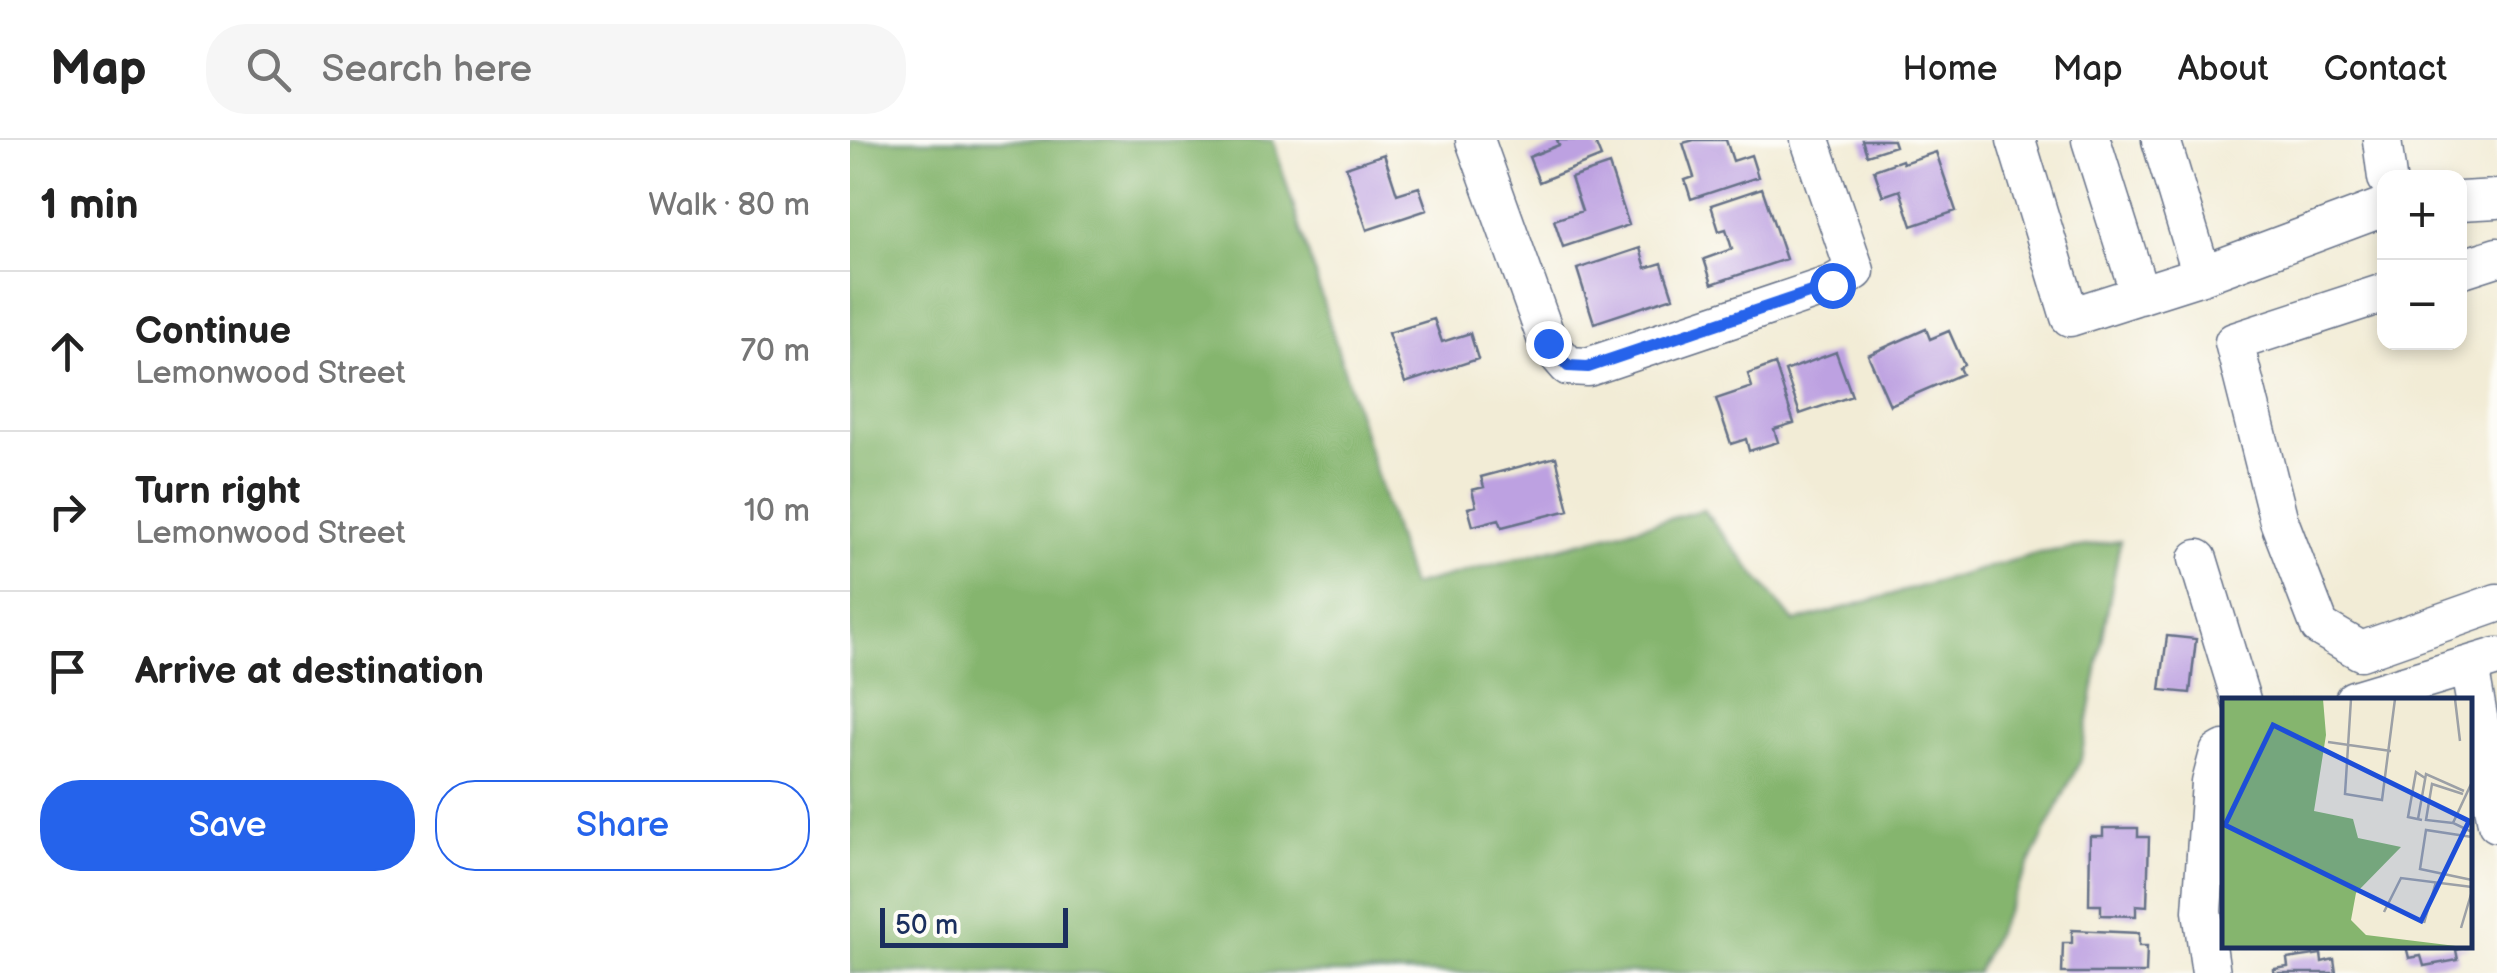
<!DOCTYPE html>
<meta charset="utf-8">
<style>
:root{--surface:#fff;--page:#f6f6f6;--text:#222;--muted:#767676;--line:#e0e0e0;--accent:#2563eb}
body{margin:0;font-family:"Balsamiq Sans",sans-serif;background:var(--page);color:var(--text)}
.controls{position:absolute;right:30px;top:30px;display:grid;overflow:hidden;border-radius:20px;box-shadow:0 5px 15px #0003}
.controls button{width:90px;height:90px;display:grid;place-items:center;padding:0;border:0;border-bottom:2px solid var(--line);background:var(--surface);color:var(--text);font:50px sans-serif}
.scale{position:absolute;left:30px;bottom:25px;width:188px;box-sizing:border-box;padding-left:10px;border:5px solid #1b2f5e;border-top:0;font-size:28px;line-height:35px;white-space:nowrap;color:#1b2f5e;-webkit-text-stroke:8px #fdfcf7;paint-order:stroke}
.stop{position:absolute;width:30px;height:30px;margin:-22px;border:8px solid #2563eb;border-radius:50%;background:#fff}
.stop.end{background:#2563eb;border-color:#fff;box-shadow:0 2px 10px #0008}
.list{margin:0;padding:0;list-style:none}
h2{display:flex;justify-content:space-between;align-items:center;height:130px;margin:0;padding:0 40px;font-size:42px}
h2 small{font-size:32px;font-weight:400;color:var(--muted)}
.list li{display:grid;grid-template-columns:65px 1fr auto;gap:30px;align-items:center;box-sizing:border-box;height:160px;padding:0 40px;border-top:2px solid var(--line)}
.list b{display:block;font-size:38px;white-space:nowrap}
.list p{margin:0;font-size:32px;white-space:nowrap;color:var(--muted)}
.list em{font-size:32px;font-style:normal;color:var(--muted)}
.actions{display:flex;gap:20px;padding:30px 40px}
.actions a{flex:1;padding:22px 0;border:2px solid var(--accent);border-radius:40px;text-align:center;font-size:35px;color:var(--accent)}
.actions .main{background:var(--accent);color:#fff}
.icon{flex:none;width:55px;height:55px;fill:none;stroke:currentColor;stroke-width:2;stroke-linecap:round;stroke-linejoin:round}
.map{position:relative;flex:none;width:1647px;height:833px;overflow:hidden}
header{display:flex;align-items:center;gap:60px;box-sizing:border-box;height:140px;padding:0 50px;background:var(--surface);border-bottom:2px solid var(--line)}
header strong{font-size:48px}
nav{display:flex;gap:55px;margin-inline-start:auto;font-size:35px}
.search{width:700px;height:90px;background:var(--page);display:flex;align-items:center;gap:25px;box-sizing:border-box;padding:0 35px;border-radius:40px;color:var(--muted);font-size:38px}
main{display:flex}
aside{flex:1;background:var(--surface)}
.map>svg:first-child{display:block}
.forest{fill:#85b56e;stroke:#507266;stroke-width:2.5}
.building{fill:#bda1e1}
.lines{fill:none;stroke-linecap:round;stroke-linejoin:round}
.minor-casing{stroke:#667188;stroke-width:41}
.minor{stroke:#fff;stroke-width:38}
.route{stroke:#2563eb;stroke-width:12}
.inset-road{fill:none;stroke:#9ca0a6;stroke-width:2.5}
.view{fill:#1d4ed8;fill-opacity:0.15;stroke:#1d4ed8;stroke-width:5}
.inset-edge{fill:none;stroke:#1b2f5e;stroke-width:5}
</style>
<header>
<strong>Map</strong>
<div class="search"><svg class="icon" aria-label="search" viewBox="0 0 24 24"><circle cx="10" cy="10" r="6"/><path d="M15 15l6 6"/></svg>Search here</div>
<nav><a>Home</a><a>Map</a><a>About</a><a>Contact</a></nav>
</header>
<main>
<aside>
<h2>1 min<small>Walk · 80 m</small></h2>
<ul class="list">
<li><svg class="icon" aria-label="ahead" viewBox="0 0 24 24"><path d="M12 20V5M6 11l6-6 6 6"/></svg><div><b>Continue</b><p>Lemonwood Street</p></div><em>70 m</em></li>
<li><svg class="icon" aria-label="right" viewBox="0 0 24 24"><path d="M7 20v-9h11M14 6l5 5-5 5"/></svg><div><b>Turn right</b><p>Lemonwood Street</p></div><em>10 m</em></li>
<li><svg class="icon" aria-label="arrive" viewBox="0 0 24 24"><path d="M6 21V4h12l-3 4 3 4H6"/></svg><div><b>Arrive at destination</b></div></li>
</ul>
<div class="actions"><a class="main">Save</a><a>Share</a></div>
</aside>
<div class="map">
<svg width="1647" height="833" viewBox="0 0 1647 833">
<rect width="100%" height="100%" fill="#fdfcf7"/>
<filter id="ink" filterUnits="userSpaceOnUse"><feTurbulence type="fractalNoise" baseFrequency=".01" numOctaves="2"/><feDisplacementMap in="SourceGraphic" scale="20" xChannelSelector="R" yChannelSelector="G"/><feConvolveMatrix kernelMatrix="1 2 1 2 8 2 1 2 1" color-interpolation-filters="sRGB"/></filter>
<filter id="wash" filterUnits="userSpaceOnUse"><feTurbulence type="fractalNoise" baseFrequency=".0048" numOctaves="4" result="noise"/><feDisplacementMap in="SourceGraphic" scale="40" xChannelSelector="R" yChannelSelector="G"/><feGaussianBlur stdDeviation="2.25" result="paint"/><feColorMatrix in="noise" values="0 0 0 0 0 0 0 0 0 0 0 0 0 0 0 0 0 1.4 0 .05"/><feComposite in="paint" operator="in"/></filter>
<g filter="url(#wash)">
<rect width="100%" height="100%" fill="#f2ecd6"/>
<path class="forest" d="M0,0H423L561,446L853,370L944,482L1189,413L1270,401L1231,619L1126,833H0Z"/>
<g id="blocks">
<path class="building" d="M707,0H744L751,17L689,42L679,17L709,5Z
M844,0H876L883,21L901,15L908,37L841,59L835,40L844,37L833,3Z
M1012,0H1043L1045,6L1017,15Z
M1086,12L1106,71L1062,86L1050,50L1033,56L1024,30L1052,20L1053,23Z
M534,14L547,54L569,47L577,70L517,90L496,27Z
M759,25L779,85L713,107L704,80L732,71L721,38Z
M912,48L936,119L862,144L854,119L882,109L876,89L869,91L861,65Z
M790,108L796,128L812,123L823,157L744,183L727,129Z
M584,179L592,202L620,193L628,219L555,243L538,193Z
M1076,189L1080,199L1099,191L1114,225L1109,228L1112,234L1040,265L1018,215Z
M986,212L1002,256L950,274L935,231Z
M925,224L944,283L924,289L928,302L899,311L896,299L881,304L866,259L902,247L898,234Z
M706,317L719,370L652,387L649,379L623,386L618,368L626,366L622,350L634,347L631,337Z
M1317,496L1346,499L1340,553L1310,550Z
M1253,688H1288V697H1299L1297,766L1286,765V776L1251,775V765H1239L1240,696H1253Z
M1222,790L1289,793V806H1297L1296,833H1212L1213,803H1222Z
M1556,806H1618V807L1606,810L1608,820L1574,826L1571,816L1559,818Z
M1471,814L1472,822L1484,819L1486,833H1424V829L1438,827L1437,819Z"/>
</g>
</g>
<g filter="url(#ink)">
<use href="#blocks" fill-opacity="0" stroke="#667188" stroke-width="2.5"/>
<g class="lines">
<g class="minor-casing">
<path id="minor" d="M625,0L698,203L718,226L738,227L981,145L1005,131L960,0
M1166,0L1220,177L1352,135
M1241,0L1290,155
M1311,0L1352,135L1534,67
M1532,0L1537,38
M1610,61L1647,59
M1610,129L1647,117
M1534,153L1384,202L1429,381L1470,487L1511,511L1647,463
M1348,419L1391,560
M1619,526L1647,683
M1504,560L1647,517
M1361,833L1352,771L1361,643L1369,613L1374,610"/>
</g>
<use href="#minor" class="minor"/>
</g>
</g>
<g class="lines" filter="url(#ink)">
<path class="route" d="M698,203L718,226L738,227L982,145"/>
</g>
<g transform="translate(1372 558)">
<rect width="250" height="250" fill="#f2ecd6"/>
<path d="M0,1H101L104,37L92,113L131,121L136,140L179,149L134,195L129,222L144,237L242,249H0Z" fill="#85b56e"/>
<path class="inset-road" d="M129,1L123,96L160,102L173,1M233,1L238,43M106,44L169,53M250,84L231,125L250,134M196,121L204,76L242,93M200,122L186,119L194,74L203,80M231,125L204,122L210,86L241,96M250,139L204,132L198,171L250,182M162,214L179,180L250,189M202,225L214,184M239,230L250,193"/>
<path class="view" d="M51,27L247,123L199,223L3,127Z"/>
<rect width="250" height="250" class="inset-edge"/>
</g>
</svg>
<div class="controls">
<button>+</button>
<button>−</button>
</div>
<div class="scale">50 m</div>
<div class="stop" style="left:982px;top:145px"></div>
<div class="stop end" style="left:698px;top:203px"></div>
</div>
</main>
